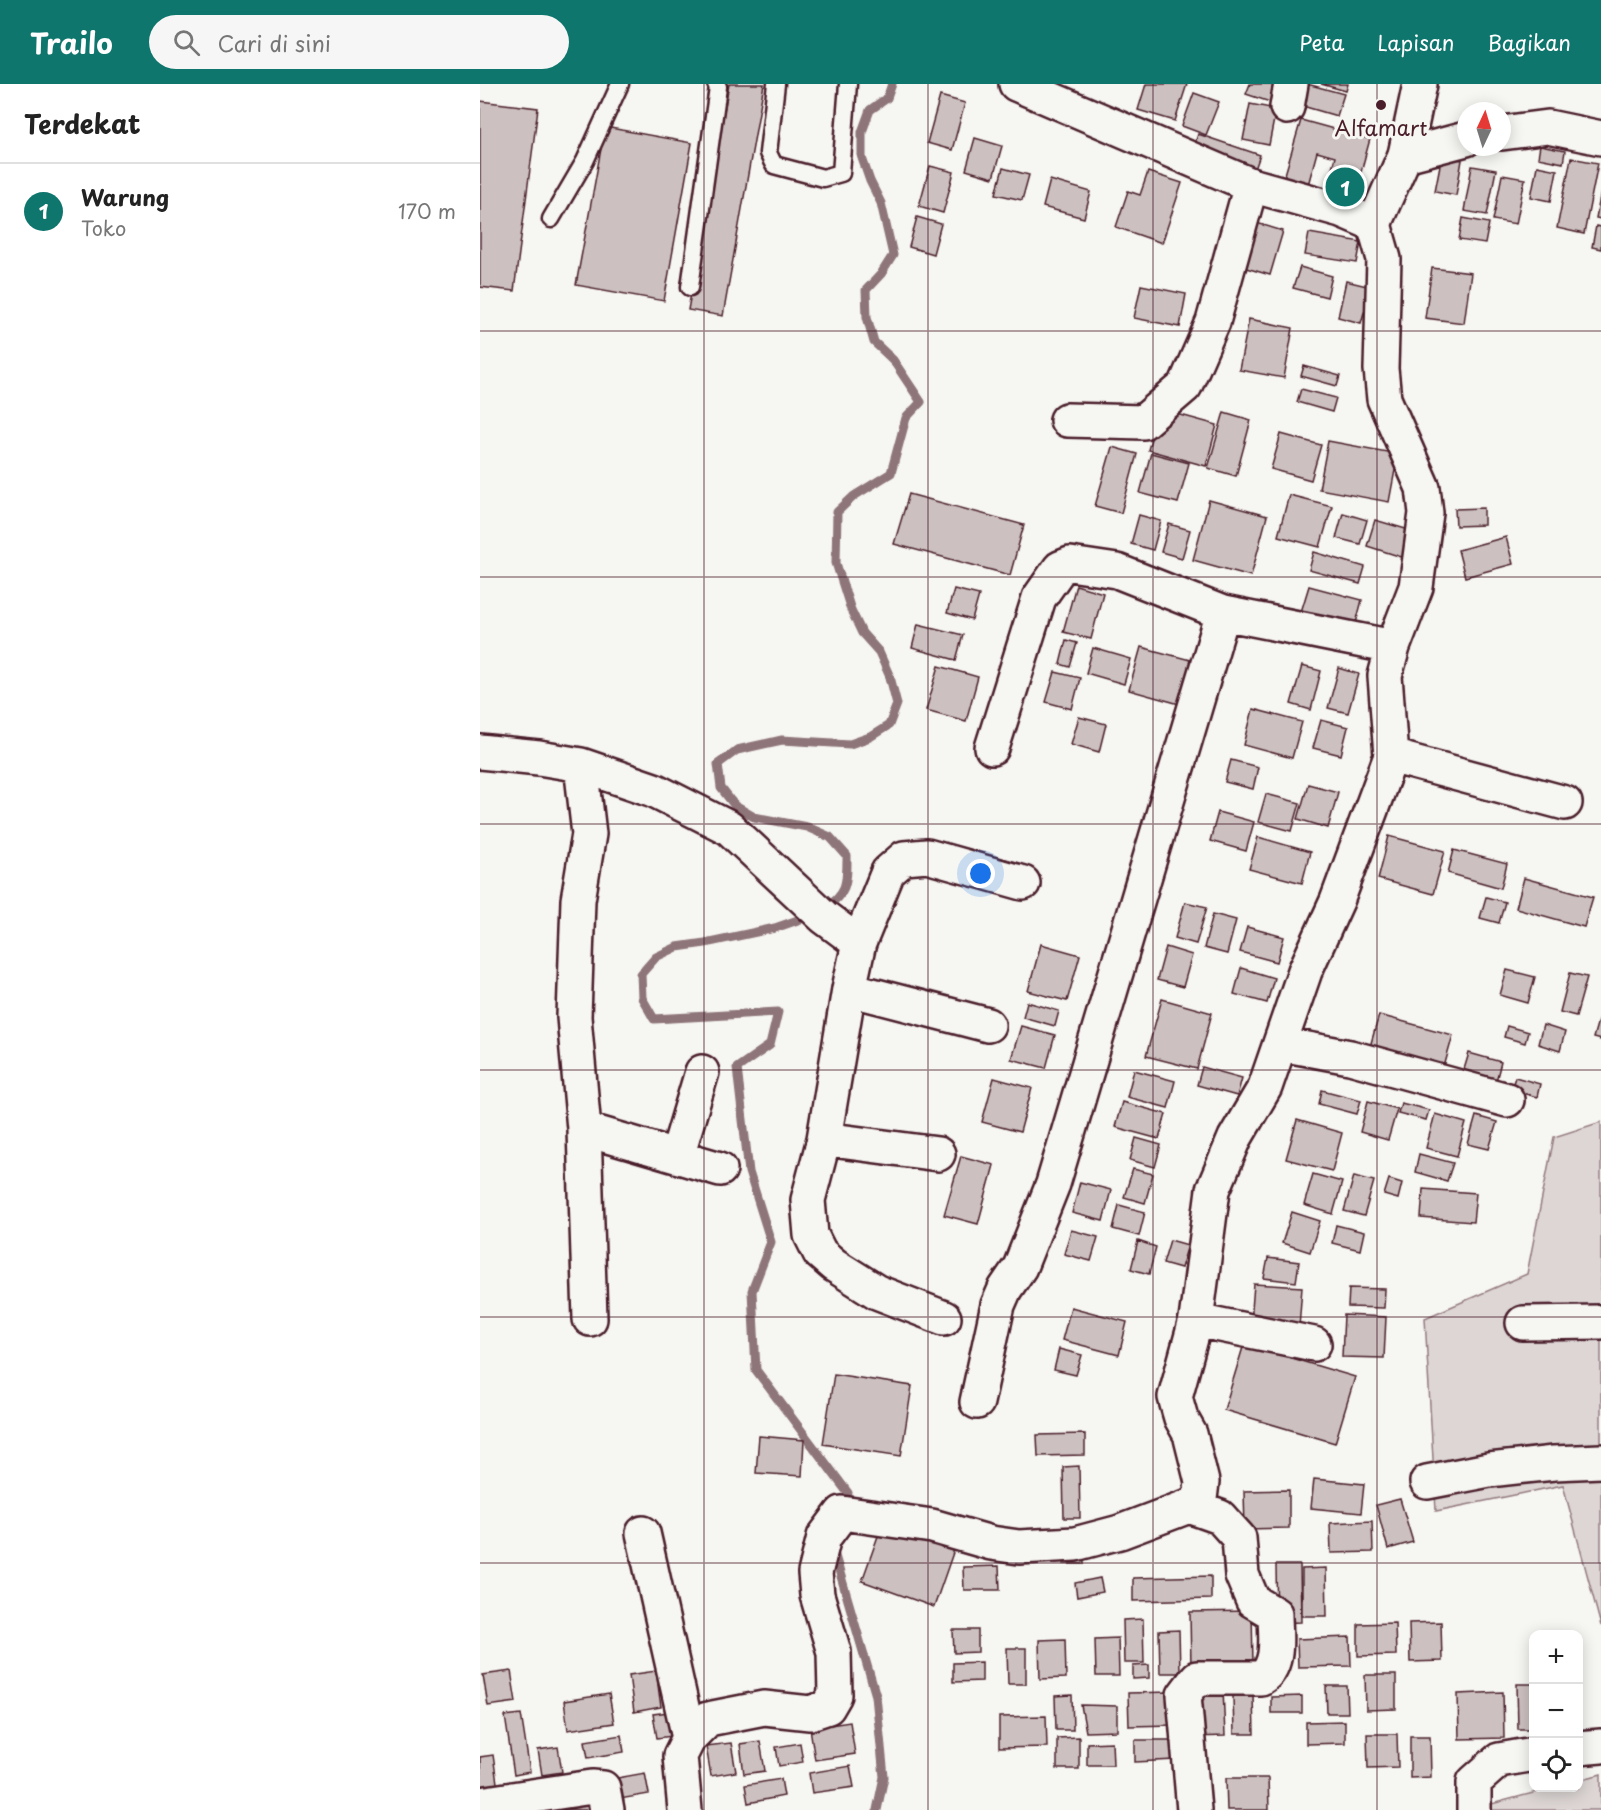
<!DOCTYPE html>
<html lang="id">
<meta charset="utf-8">
<style>
:root{--surface:#fff;--page:#f6f6f6;--text:#222;--muted:#767676;--line:#e0e0e0;--accent:#0f766e}
body{margin:0;font-family:"Playpen Sans",sans-serif;background:var(--page);color:var(--text)}
.controls{position:absolute;right:18px;bottom:18px;display:grid;overflow:hidden;border-radius:12px;box-shadow:0 3px 15px #0003}
.controls button{width:54px;height:54px;display:grid;place-items:center;padding:0;border:0;border-bottom:2px solid var(--line);background:var(--surface);color:var(--text);font:30px sans-serif}
.compass{position:absolute;left:977px;top:18px;width:54px;height:54px;border-radius:50%;background:var(--surface);box-shadow:0 3px 15px #0003;rotate:4deg}
.you{position:absolute;left:501px;top:790px;width:21px;height:21px;margin:-15px;border:4px solid #fff;border-radius:50%;background:#1a73e8;box-shadow:0 0 0 9px #1a73e833}
.badge{display:grid;place-items:center;width:39px;height:39px;border-radius:50%;background:var(--accent);color:#fff;font-size:20px;font-weight:700}
.pin{position:absolute;translate:-50% -50%;border:3px solid #fff;box-shadow:0 2px 6px #0006}
.list{margin:0;padding:0;list-style:none}
h2{display:flex;justify-content:space-between;align-items:center;height:78px;margin:0;padding:0 24px;font-size:26px}
h2 small{font-size:20px;font-weight:400;color:var(--muted)}
.list li{display:grid;grid-template-columns:39px 1fr auto;gap:18px;align-items:center;box-sizing:border-box;height:96px;padding:0 24px;border-top:2px solid var(--line)}
.list b{display:block;font-size:22px;white-space:nowrap}
.list p{margin:0;font-size:20px;white-space:nowrap;color:var(--muted)}
.list em{font-size:20px;font-style:normal;color:var(--muted)}
.icon{flex:none;width:33px;height:33px;fill:none;stroke:currentColor;stroke-width:2;stroke-linecap:round;stroke-linejoin:round}
.map{position:relative;flex:none;width:1121px;height:1726px;overflow:hidden}
header{display:flex;align-items:center;gap:36px;box-sizing:border-box;height:84px;padding:0 30px;background:var(--accent);color:#fff}
header strong{font-size:28px}
nav{display:flex;gap:33px;margin-inline-start:auto;font-size:21px}
.search{width:420px;height:54px;background:var(--page);display:flex;align-items:center;gap:15px;box-sizing:border-box;padding:0 21px;border-radius:33px;color:var(--muted);font-size:22px}
main{display:flex}
aside{flex:1;background:var(--surface)}
.map>svg:first-child{display:block}
.green{fill:#ddd6d5;stroke:#947a80;stroke-width:1.5}
.lines{fill:none;stroke-linecap:round;stroke-linejoin:round}
.stream{stroke:#8e747a;stroke-width:9}
.building{fill:#ccc1c0;stroke:#4a1f2b;stroke-width:1.5}
.service-casing{stroke:#4a1f2b;stroke-width:21}
.minor-casing{stroke:#4a1f2b;stroke-width:38}
.tertiary-casing{stroke:#4a1f2b;stroke-width:38}
.service{stroke:#f6f6f2;stroke-width:16}
.minor{stroke:#f6f6f2;stroke-width:33}
.tertiary{stroke:#f6f6f2;stroke-width:33}
.grid{fill:none;stroke:#4a1f2b;stroke-width:1.5;stroke-opacity:0.55}
.poi-dot{fill:#4a1f2b;stroke:#f6f6f2;stroke-width:2}
.labels{text-anchor:middle;dominant-baseline:central;stroke-width:6;stroke-linejoin:round;paint-order:stroke}
.poi-label{font-size:21px;fill:#4a1f2b;stroke:#f6f6f2}
</style>
<header>
<strong>Trailo</strong>
<div class="search"><svg class="icon" aria-label="search" viewBox="0 0 24 24"><circle cx="10" cy="10" r="6"/><path d="M15 15l6 6"/></svg>Cari di sini</div>
<nav><a>Peta</a><a>Lapisan</a><a>Bagikan</a></nav>
</header>
<main>
<aside>
<h2>Terdekat<small></small></h2>
<ul class="list">
<li><span class="badge">1</span><div><b>Warung</b><p>Toko</p></div><em>170 m</em></li>
</ul>
</aside>
<div class="map">
<svg width="1121" height="1726" viewBox="0 0 1121 1726">
<rect width="100%" height="100%" fill="#f6f6f2"/>
<filter id="ink" filterUnits="userSpaceOnUse"><feTurbulence type="fractalNoise" baseFrequency=".0167" numOctaves="2"/><feDisplacementMap in="SourceGraphic" scale="12" xChannelSelector="R" yChannelSelector="G"/><feConvolveMatrix kernelMatrix="1 2 1 2 8 2 1 2 1" color-interpolation-filters="sRGB"/></filter>
<g filter="url(#ink)">
<path class="green" d="M1121,1038V1542L1083,1401L956,1427L945,1234L1047,1190L1074,1053Z
M1121,1690V1726H989L1072,1704H1098L1099,1696Z"/>
<g class="lines">
<path class="stream" d="M344,824C368,809 367,798 367,772L350,753L327,743L274,733L255,722L241,704L238,680L257,666L302,656L370,660L390,653L409,641L417,620L410,593L399,568L382,549L371,526L356,479L357,428L374,412L411,389L426,334L441,318L413,276L394,258L387,233L386,206L401,190L413,171L401,119L390,97L382,74V48L390,26L407,14L412,0
M332,831L295,844L225,859L197,863L176,873L161,890L162,914L174,935L298,928L290,961L257,984L269,1088L291,1158L272,1207L276,1286L368,1409L364,1423
M353,1465L396,1612L404,1693L397,1726"/>
</g>
<path class="building" d="M249,0H284L243,232L208,226Z
M666,0H707L695,37L658,26Z
M770,0H798L802,22L766,10Z
M817,0H827L864,10L857,32L812,19Z
M841,0H868L866,7Z
M714,9L739,18L726,51L702,42Z
M460,12L485,19L472,66L447,59Z
M0,17L58,24L34,207L0,203Z
M770,20L796,25L789,61L763,56Z
M821,36L890,55L873,117L845,109L855,73L837,68L828,101L804,94Z
M125,43L212,59L184,217L96,201Z
M718,50L780,71L774,88L713,66Z
M495,54L522,62L513,94L486,86Z
M1060,62L1085,67L1083,79L1058,74Z
M962,71L982,76L976,111L955,107Z
M1091,74L1118,79L1104,150L1077,144Z
M450,82L474,88L463,129L439,122Z
M992,82L1016,86L1007,131L984,127Z
M1057,82L1077,86L1071,117L1051,113Z
M523,84L549,91L542,116L516,110Z
M668,88L702,99L682,159L636,143L648,107L660,111Z
M1022,91L1045,95L1036,140L1013,136Z
M570,96L611,108L604,134L563,123Z
M1121,108V135L1116,134Z
M437,133L461,140L453,170L429,163Z
M983,134L1009,139L1005,160L979,156Z
M770,137L803,147L790,191L756,181Z
M1116,142L1121,143V165L1112,163Z
M829,149L881,158L877,179L825,171Z
M820,183L852,192L847,213L813,204Z
M952,184L991,189L984,239L945,234Z
M866,197L891,203L881,239L858,233Z
M661,201L706,210L700,243L654,234Z
M769,235L813,244L804,294L759,286Z
M824,282L860,292L857,302L821,292Z
M821,305L856,314L852,328L817,318Z
M679,325L737,341L726,382L668,366Z
M744,328L771,336L756,392L728,384Z
M801,350L841,361L831,396L791,385Z
M848,357L918,370L909,418L839,405Z
M632,363L657,370L641,429L615,422Z
M671,369L709,379L698,419L660,409Z
M429,410L544,441L530,491L414,460Z
M809,411L852,422L840,463L798,452Z
M729,416L787,432L771,492L713,476Z
M1004,424V441L976,442L975,425Z
M863,429L887,436L880,460L856,454Z
M659,431L681,437L673,466L651,460Z
M895,436L936,448L928,475L887,462Z
M689,440L710,446L702,474L681,468Z
M1026,453L1033,480L985,493L978,466Z
M834,468L885,483L880,500L829,486Z
M596,501L623,509L611,555L583,548Z
M829,502L882,516L875,543L821,528Z
M474,505L499,511L492,536L467,529Z
M438,540L483,551L476,576L432,564Z
M586,556L597,559L590,583L580,580Z
M661,563L714,577L703,621L649,606Z
M613,564L651,575L644,600L606,589Z
M459,582L498,593L486,637L446,626Z
M822,582L841,587L831,626L811,620Z
M859,584L879,590L868,629L848,624Z
M575,588L600,594L592,625L566,618Z
M773,625L822,638L812,674L764,661Z
M599,633L626,640L619,668L591,660Z
M841,636L868,643L861,671L833,664Z
M751,676L778,683L773,705L745,698Z
M828,700L858,708L848,744L818,735Z
M786,710L820,719L812,747L778,738Z
M738,728L774,738L766,767L730,757Z
M909,752L965,767L953,810L898,795Z
M778,753L830,768L822,799L769,785Z
M974,766L1027,780L1021,804L968,789Z
M1044,794L1113,813L1104,843L1036,824Z
M1006,813L1025,818L1019,839L1000,834Z
M705,818L727,823L716,860L695,854Z
M733,830L756,836L747,870L724,864Z
M767,843L804,853L797,878L760,868Z
M561,860L600,871L587,917L548,907Z
M686,863L712,871L703,903L677,896Z
M761,884L794,894L787,919L754,910Z
M1027,886L1055,893L1048,919L1020,911Z
M1090,889L1107,893L1096,932L1080,928Z
M682,915L732,929L717,985L666,972Z
M547,918L579,927L575,942L543,933Z
M1121,926V956L1113,954Z
M899,931L973,951L962,990L888,970Z
M1063,941L1085,948L1080,967L1058,960Z
M541,942L575,951L566,984L531,975Z
M1027,942L1048,948L1045,959L1024,953Z
M989,969L1021,978L1015,1001L982,992Z
M722,983L762,994L757,1012L717,1001Z
M654,986L695,997L688,1024L647,1013Z
M1035,993L1060,1000L1057,1013L1031,1006Z
M514,994L552,1004L540,1048L502,1038Z
M842,1006L881,1016L877,1030L839,1020Z
M888,1017L917,1025L908,1056L880,1048Z
M642,1018L686,1030L679,1055L635,1043Z
M921,1019L949,1026L946,1036L918,1029Z
M955,1030L986,1039L977,1072L946,1064Z
M996,1032L1017,1038L1009,1065L988,1060Z
M817,1036L862,1049L852,1087L806,1075Z
M656,1054L681,1061L675,1083L650,1076Z
M939,1070L973,1079L967,1097L935,1088Z
M481,1072L514,1081L498,1140L464,1131Z
M653,1085L673,1090L665,1119L644,1113Z
M833,1090L862,1098L853,1130L824,1121Z
M874,1092L894,1097L884,1132L864,1127Z
M909,1095L922,1099L918,1115L904,1111Z
M600,1098L631,1106L623,1137L592,1129Z
M943,1105L996,1109L993,1138L941,1134Z
M639,1121L665,1128L659,1152L633,1145Z
M812,1128L840,1137L830,1168L802,1159Z
M856,1141L884,1148L880,1166L852,1159Z
M591,1146L618,1153L611,1177L584,1170Z
M690,1156L708,1161L701,1184L683,1179Z
M658,1157L676,1163L669,1190L651,1185Z
M788,1174L819,1178L816,1198L784,1194Z
M774,1200L822,1203L819,1243L771,1239Z
M869,1204L905,1205L904,1224L868,1223Z
M591,1223L647,1238L639,1271L582,1256Z
M864,1231L906,1233L904,1274L862,1273Z
M764,1260L875,1293L855,1359L744,1326Z
M579,1265L602,1271L596,1291L574,1286Z
M354,1290L432,1302L421,1372L343,1360Z
M605,1350V1371L558,1372L557,1351Z
M279,1352L324,1356L322,1392L276,1389Z
M599,1382L600,1434H584L583,1383Z
M834,1395L884,1400L881,1429L831,1424Z
M809,1406V1444L765,1445L764,1407Z
M920,1415L933,1458L908,1465L896,1421Z
M892,1437L893,1468L851,1469L850,1439Z
M403,1438L475,1463L454,1523L382,1497Z
M604,1470V1480H584V1471Z
M796,1481H820L821,1538L797,1539Z
M519,1482L520,1506H484L483,1483Z
M846,1484L847,1532H822V1485Z
M731,1492V1515L653,1517V1494Z
M620,1494L623,1508L597,1513L595,1499Z
M772,1527L773,1583L711,1584L710,1528Z
M663,1535L664,1579H644L643,1536Z
M961,1538L962,1577L930,1578L929,1539Z
M915,1539L916,1571L878,1572V1540Z
M473,1546H498V1568L474,1569Z
M699,1546L700,1589H680L679,1547Z
M870,1553L871,1582L818,1583L817,1555Z
M638,1554L639,1592H616L615,1555Z
M585,1555L586,1594L560,1595L559,1556Z
M527,1564H546V1600H528Z
M502,1578V1597L473,1598V1579Z
M669,1581V1594L653,1595V1582Z
M31,1587L36,1618L8,1622L3,1591Z
M176,1587L181,1623L154,1628L149,1591Z
M885,1591H916V1625L886,1626Z
M1037,1600H1054V1645H1038Z
M846,1602H867L868,1629H847Z
M743,1605L745,1652L712,1653L710,1606Z
M692,1608L693,1641L649,1642L648,1609Z
M1023,1608L1024,1654L979,1655L978,1610Z
M129,1610L134,1639L88,1646L84,1617Z
M592,1611L593,1646H576L575,1612Z
M773,1611L774,1650H754L753,1612Z
M822,1612V1629H791V1613Z
M601,1621L637,1622V1647L606,1648Z
M197,1627L200,1651L177,1654L173,1630Z
M41,1630L50,1688L34,1691L25,1632Z
M566,1632L567,1663L519,1664V1633Z
M865,1637V1659L826,1660V1638Z
M370,1638L375,1670L335,1676L330,1644Z
M887,1650H917L918,1683L888,1684Z
M141,1651L144,1668L108,1674L105,1657Z
M930,1652H950L951,1693L930,1694Z
M599,1653V1685H577V1654Z
M655,1656H694L695,1676L655,1678Z
M280,1657L285,1687L264,1690L260,1660Z
M632,1658L633,1681H607V1659Z
M251,1659L256,1688L231,1692L226,1662Z
M320,1659L323,1678L299,1682L296,1663Z
M78,1663L82,1688L62,1691L58,1666Z
M13,1671L18,1706L1,1708L0,1673Z
M370,1682L374,1703L332,1709L329,1689Z
M165,1689L169,1710L140,1715L137,1694Z
M746,1694H788L789,1726H747Z
M301,1695L304,1712L268,1719L265,1701Z
M105,1712L108,1726H81L79,1717Z"/>
<g class="lines">
<g class="service-casing">
<path id="service" d="M296,0L288,69L294,81L343,94L361,89L368,0
M71,135L105,77L140,0
M210,203L238,3L236,0"/>
</g>
<g class="minor-casing">
<path id="minor" d="M807,23L811,0
M925,71L940,0
M587,336L663,338L705,302L733,238L771,101
M512,664L559,514L580,484L590,480L637,487L743,529L913,563
M0,668L59,674L101,681L109,750L98,816L94,933L104,1045L110,1235
M911,672L1085,719
M101,681L174,706L249,744L344,833L379,859L369,905L344,1055L328,1116L331,1151L340,1169L354,1181L397,1208L464,1234
M379,859L408,788L424,774L447,772L543,799
M369,905L508,941
M801,960L870,973L1027,1016
M104,1045L240,1085
M344,1055L458,1070
M197,1072L222,988
M716,1236L834,1260
M1043,1239L1121,1238
M497,1318L518,1221L525,1205L540,1183L573,1100L743,529
M947,1398L1009,1386L1074,1379L1121,1377
M709,1422L740,1433L759,1454L762,1491L773,1517L795,1530C795,1550 801,1582 781,1594H717L704,1611L714,1726
M163,1449L209,1654
M1098,1664L1121,1662
M0,1720L112,1703L123,1704L127,1726
M205,1726L200,1672L209,1654L228,1635L284,1624L330,1629L348,1623L355,1611L354,1568L337,1511L335,1489L344,1453L362,1429L452,1442L511,1459L539,1463L595,1460L640,1448L709,1422L720,1415L722,1398L710,1350L701,1334L695,1313L716,1236L733,1106L755,1054L785,1003L825,887L857,817L911,672L905,592L913,563L936,503L946,429L943,404L904,315L901,285L904,175L894,140
M994,1726V1698L1019,1676L1054,1670"/>
</g>
<g class="tertiary-casing">
<path id="tertiary" d="M536,0L771,101L861,126L894,140L925,71L986,55
M1022,49L1068,43L1121,54"/>
</g>
<use href="#service" class="service"/>
<use href="#minor" class="minor"/>
<use href="#tertiary" class="tertiary"/>
</g>
</g>
<path class="grid" d="M224,0V1726M448,0V1726M673,0V1726M897,0V1726M0,247H1121M0,493H1121M0,740H1121M0,986H1121M0,1233H1121M0,1479H1121"/>
<circle class="poi-dot" cx="901" cy="21" r="6"/>
<g class="labels">
<g class="poi-label">
<text x="901" y="43">Alfamart</text>
</g>
</g>
</svg>
<div class="controls">
<button>+</button>
<button>−</button>
<button><svg class="icon" aria-label="locate" viewBox="0 0 24 24"><circle cx="12" cy="12" r="6"/><path d="M12 2v4M12 18v4M2 12h4M18 12h4"/></svg></button>
</div>
<svg class="compass" viewBox="-18 -18 36 36"><path d="M0-13l5 13h-10z" fill="#e53935"/><path d="M0 13l5-13h-10z" fill="#767676"/></svg>
<div class="you"></div>
<div class="pin badge" style="left:865px;top:103px">1</div>
</div>
</main>
